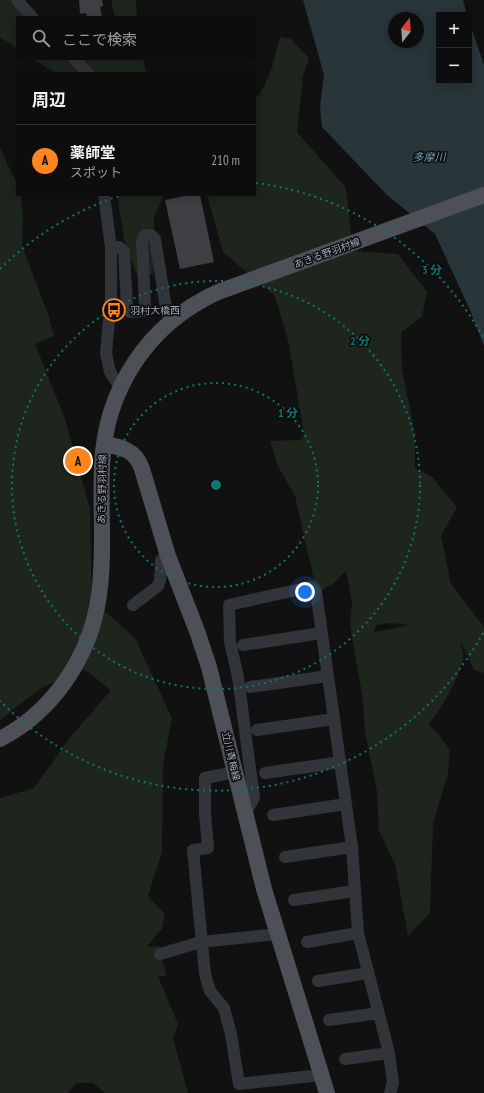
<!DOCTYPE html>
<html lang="ja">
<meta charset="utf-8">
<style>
:root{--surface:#0d0d0e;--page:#161617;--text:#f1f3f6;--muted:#9a9c9e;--line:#2d2d2e;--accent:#ff861c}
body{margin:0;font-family:"PT Sans Narrow","Noto Sans JP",sans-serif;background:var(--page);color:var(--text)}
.controls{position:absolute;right:12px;top:12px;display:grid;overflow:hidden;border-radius:0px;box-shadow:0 2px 10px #0003}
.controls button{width:36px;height:36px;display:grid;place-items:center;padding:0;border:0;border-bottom:1px solid var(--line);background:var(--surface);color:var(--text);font:20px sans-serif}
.compass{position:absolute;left:388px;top:12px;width:36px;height:36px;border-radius:50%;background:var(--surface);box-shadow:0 2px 10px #0003;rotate:17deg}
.you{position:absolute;left:305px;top:592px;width:14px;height:14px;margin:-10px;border:3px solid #fff;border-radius:50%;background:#1a73e8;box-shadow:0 0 0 6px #1a73e833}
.badge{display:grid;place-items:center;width:26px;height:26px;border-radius:50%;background:var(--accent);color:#111;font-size:13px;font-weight:700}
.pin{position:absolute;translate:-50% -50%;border:2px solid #fff;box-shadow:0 1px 4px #0006}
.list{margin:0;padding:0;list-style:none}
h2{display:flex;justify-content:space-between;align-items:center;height:52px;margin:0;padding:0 16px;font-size:17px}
h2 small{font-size:13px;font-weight:400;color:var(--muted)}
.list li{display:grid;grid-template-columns:26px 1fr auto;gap:12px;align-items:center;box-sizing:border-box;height:72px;padding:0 16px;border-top:1px solid var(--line)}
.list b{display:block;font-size:15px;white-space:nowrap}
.list p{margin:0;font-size:13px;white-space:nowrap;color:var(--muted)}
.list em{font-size:13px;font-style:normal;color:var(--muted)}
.icon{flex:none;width:22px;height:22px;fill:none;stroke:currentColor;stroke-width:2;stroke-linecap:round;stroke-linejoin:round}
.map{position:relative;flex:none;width:484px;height:1093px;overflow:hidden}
.search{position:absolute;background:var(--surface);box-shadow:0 2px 10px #0003;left:16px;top:16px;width:240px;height:44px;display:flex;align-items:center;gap:10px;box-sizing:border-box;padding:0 14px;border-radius:0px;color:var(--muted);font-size:15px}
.panel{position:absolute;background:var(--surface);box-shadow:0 2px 10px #0003;left:16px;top:72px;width:240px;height:124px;border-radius:0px}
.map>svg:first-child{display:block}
.green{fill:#1d251d;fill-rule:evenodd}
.water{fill:#283539;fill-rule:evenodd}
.building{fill:#3d3f43}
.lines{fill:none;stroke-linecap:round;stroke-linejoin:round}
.minor{stroke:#313438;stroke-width:12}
.major{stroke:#4d5157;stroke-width:16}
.ring{fill:none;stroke:#0f766e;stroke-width:2;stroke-dasharray:2 4}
.labels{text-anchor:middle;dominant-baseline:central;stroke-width:3;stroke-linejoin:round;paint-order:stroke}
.street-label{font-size:10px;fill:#a1abb5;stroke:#0c0c0d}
.poi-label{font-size:10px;fill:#a1abb5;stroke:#0c0c0d;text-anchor:start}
.water-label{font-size:11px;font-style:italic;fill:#74a2b3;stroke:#0c0c0d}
.centre{fill:#0f766e;stroke:#0c0c0d;stroke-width:2}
.ring-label{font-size:12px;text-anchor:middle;font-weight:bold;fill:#0f766e;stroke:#0c0c0d;stroke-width:3;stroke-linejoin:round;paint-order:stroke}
</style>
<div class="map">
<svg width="484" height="1093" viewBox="0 0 484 1093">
<rect width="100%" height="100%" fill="#111112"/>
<path class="green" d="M0,0H10L41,17H17V48L0,37Z
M111,0H136L137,17H115Z
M280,37L291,39L309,58L303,76L297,132L346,188L353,251L398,254L427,292L422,316L401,333L402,369L415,433V468L432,477L457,507L441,536L451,584L484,627V673L474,670L460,640C461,645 464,653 463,658C462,672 439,715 428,724L440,736L450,751L448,773L433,824L430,913L408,936L395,864L379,831L377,792L365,731L363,700L350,624L352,603L346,570L334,583L317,593L295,496L278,466L270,441L300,440L304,434L289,344L275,296L223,252L207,195H255V96L260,95L272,68ZM390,623L410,625L374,632L376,625Z
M33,59H143L146,73H56Z
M0,148L17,184V195H21L23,218L22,246L48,314L54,336L35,344L65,419L90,509L92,600L135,638L172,718L163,765L162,852L148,896L165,914L162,929L148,945L149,947L159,946L166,976H158L178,1024L173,1038L188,1093H105L93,1083H76L68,1093H0V798L34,788L69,739L111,690L84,669L41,688L0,720Z
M117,195H164L154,216L153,274L136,273L124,239Z"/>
<path class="water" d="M303,0H463L467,15H439V81H469V21L484,65V346L470,310L435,234L387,195L322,127L320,106L324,75ZM394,18H418V42H394Z"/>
<path class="building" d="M79,0H102L103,6L100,7L102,17H87L86,13L80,14Z
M190,195H200L214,262L180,269L165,200Z"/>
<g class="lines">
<path class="minor" d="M17,0L32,17
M74,59L88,73
M104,195L111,248V299L106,353L110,372L120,387
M111,248L119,247L124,251L127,307L130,312L143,311L145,306L142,241L145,235H151L155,239L167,314
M133,605L158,586L160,580L161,560L168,556
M243,645L322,633
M250,687L328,676
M257,730L334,719
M235,772L205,778V813L208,848L193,850L205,974L210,991L224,1008L231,1034L239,1084L321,1075
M265,773L341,762
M244,815L254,798L238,677L230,642L229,605L310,587L316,591L352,847L358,933L389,1053L393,1083L390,1093
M273,815L346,804
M285,857L352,847
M294,900L354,891
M307,942L358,933
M160,954L201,942L277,934
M318,981L368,973
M329,1020L379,1013
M345,1059L389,1053"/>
<path class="major" d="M104,444C121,447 136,450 142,469L168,556L197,631L209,667L264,889L327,1093
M0,739C54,711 91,655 99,595C105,553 100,509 102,466C105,389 148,324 218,292L484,195"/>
</g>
<g class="ring">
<circle cx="216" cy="485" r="102"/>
<circle cx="216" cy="485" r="204"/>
<path d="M483 633A305 305 0 0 1 0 701M0 269A305 305 0 0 1 119 196M256 183A305 305 0 0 1 483 337"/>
</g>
<defs>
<g id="bus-ring" transform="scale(1.15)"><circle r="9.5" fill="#0c0c0d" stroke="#ff861c" stroke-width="1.5"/><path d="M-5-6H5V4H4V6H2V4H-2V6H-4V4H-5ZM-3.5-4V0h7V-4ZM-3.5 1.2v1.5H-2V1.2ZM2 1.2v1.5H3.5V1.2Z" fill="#ff861c"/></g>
</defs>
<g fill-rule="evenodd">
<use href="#bus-ring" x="114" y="310"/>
</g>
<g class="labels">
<g class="street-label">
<text transform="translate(327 253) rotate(-20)">あきる野羽村線</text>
<text transform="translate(102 489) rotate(-89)">あきる野羽村線</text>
<text transform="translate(231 756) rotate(77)">立川青梅線</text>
</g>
<g class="poi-label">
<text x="130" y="310">羽村大橋西</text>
</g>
<g class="water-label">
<text x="429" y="157">多摩川</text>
</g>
</g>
<circle cx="216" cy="485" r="6" class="centre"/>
<g class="ring-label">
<text x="432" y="274">3 分</text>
<text x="360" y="345">2 分</text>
<text x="288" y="417">1 分</text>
</g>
</svg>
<div class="controls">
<button>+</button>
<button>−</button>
</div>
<svg class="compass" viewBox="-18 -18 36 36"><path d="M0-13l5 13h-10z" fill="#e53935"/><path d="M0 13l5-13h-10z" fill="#9a9c9e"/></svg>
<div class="you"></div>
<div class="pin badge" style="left:78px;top:461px">A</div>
<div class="search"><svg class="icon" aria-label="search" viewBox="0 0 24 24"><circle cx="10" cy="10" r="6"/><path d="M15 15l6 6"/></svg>ここで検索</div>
<section class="panel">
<h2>周辺<small></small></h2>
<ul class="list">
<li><span class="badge">A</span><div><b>薬師堂</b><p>スポット</p></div><em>210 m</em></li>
</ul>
</section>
</div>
